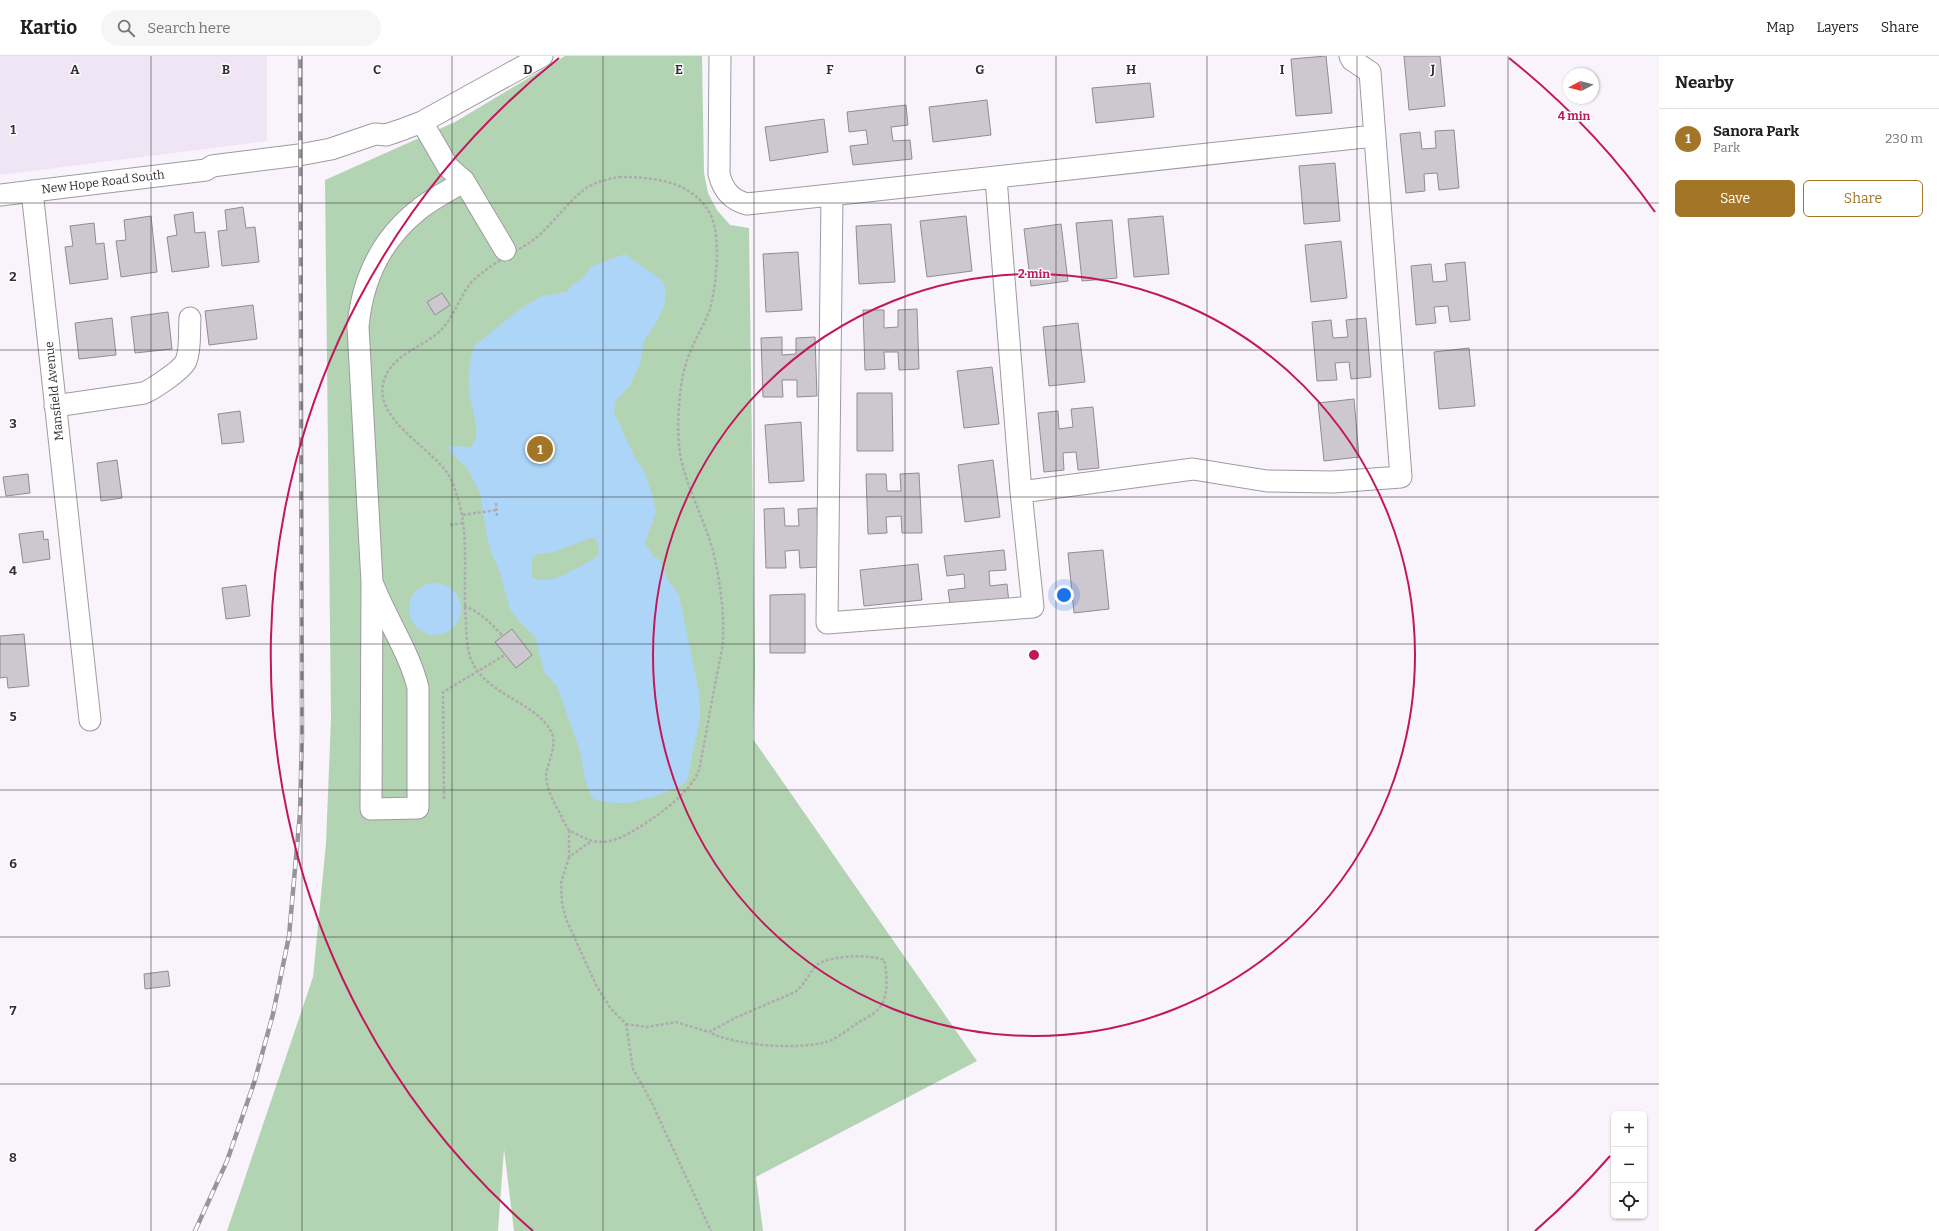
<!DOCTYPE html>
<meta charset="utf-8">
<style>
:root{--surface:#fff;--page:#f6f6f6;--text:#202124;--muted:#757577;--line:#e0e0e0;--accent:#a27527}
body{margin:0;font-family:Bitter,serif;background:var(--page);color:var(--text)}
.controls{position:absolute;right:12px;bottom:12px;display:grid;overflow:hidden;border-radius:6px;box-shadow:0 1px 3px #0004}
.controls button{width:36px;height:36px;display:grid;place-items:center;padding:0;border:0;border-bottom:1px solid var(--line);background:var(--surface);color:var(--text);font:20px sans-serif}
.compass{position:absolute;left:1563px;top:12px;width:36px;height:36px;border-radius:50%;background:var(--surface);box-shadow:0 1px 3px #0004;rotate:263deg}
.you{position:absolute;left:1064px;top:539px;width:14px;height:14px;margin:-10px;border:3px solid #fff;border-radius:50%;background:#1a73e8;box-shadow:0 0 0 6px #1a73e833}
.badge{display:grid;place-items:center;width:26px;height:26px;border-radius:50%;background:var(--accent);color:#fff;font-size:13px;font-weight:700}
.pin{position:absolute;translate:-50% -50%;border:2px solid #fff;box-shadow:0 1px 4px #0006}
.list{margin:0;padding:0;list-style:none}
h2{display:flex;justify-content:space-between;align-items:center;height:52px;margin:0;padding:0 16px;font-size:17px}
h2 small{font-size:13px;font-weight:400;color:var(--muted)}
.list li{display:grid;grid-template-columns:26px 1fr auto;gap:12px;align-items:center;box-sizing:border-box;height:60px;padding:0 16px;border-top:1px solid var(--line)}
.list b{display:block;font-size:15px;white-space:nowrap}
.list p{margin:0;font-size:13px;white-space:nowrap;color:var(--muted)}
.list em{font-size:13px;font-style:normal;color:var(--muted)}
.actions{display:flex;gap:8px;padding:12px 16px}
.actions a{flex:1;padding:9px 0;border:1px solid var(--accent);border-radius:6px;text-align:center;font-size:14px;color:var(--accent)}
.actions .main{background:var(--accent);color:#fff}
.icon{flex:none;width:22px;height:22px;fill:none;stroke:currentColor;stroke-width:2;stroke-linecap:round;stroke-linejoin:round}
.map{position:relative;flex:none;width:1659px;height:1175px;overflow:hidden}
header{display:flex;align-items:center;gap:24px;box-sizing:border-box;height:56px;padding:0 20px;background:var(--surface);border-bottom:1px solid var(--line)}
header strong{font-size:19px}
nav{display:flex;gap:22px;margin-inline-start:auto;font-size:14px}
.search{width:280px;height:36px;background:var(--page);display:flex;align-items:center;gap:10px;box-sizing:border-box;padding:0 14px;border-radius:22px;color:var(--muted);font-size:15px}
main{display:flex}
aside{flex:1;background:var(--surface)}
.map>svg:first-child{display:block}
.built{fill:#f0e5f4}
.green{fill:#b2d4b2}
.water{fill:#add5f8;fill-rule:evenodd}
.building{fill:#cdc7cf;stroke:#918c93}
.lines{fill:none;stroke-linecap:round;stroke-linejoin:round}
.minor-casing{stroke:#9f9aa1;stroke-width:23}
.path{stroke:#afaab0;stroke-width:2.5;stroke-dasharray:3 2;stroke-linecap:butt}
.minor{stroke:#fff;stroke-width:21}
.rail-casing{stroke:#98949a;stroke-width:4.5}
.rail{stroke:#fff;stroke-width:3;stroke-dasharray:9;stroke-linecap:butt}
.grid{fill:none;stroke:#312f32;stroke-width:1;stroke-opacity:0.55}
.ring{fill:none;stroke:#c2185b;stroke-width:2}
.labels{text-anchor:middle;dominant-baseline:central;stroke-width:3;stroke-linejoin:round;paint-order:stroke}
.street-label{font-size:12px;fill:#312f32;stroke:#fff}
.grid-label{font-size:13px;text-anchor:middle;font-weight:bold;fill:#312f32;stroke:#fff;stroke-width:3;stroke-linejoin:round;paint-order:stroke}
.centre{fill:#c2185b;stroke:#fff;stroke-width:2}
.ring-label{font-size:12px;text-anchor:middle;font-weight:bold;fill:#c2185b;stroke:#fff;stroke-width:3;stroke-linejoin:round;paint-order:stroke}
</style>
<header>
<strong>Kartio</strong>
<div class="search"><svg class="icon" aria-label="search" viewBox="0 0 24 24"><circle cx="10" cy="10" r="6"/><path d="M15 15l6 6"/></svg>Search here</div>
<nav><a>Map</a><a>Layers</a><a>Share</a></nav>
</header>
<main>
<div class="map">
<svg width="1659" height="1175" viewBox="0 0 1659 1175">
<rect width="100%" height="100%" fill="#f9f3fb"/>
<path class="built" d="M0,0H267V85L0,119Z"/>
<path class="green" d="M565,0H702L704,117L708,137L717,154L730,169L749,172L755,614L753,683L977,1005L756,1121L763,1175H514L504,1093L498,1175H227L313,921L326,787L331,663L325,124L455,66Z"/>
<path class="water" d="M625,198L663,225L666,235L664,250L657,265L644,285L640,308L629,331L616,344L614,356L634,400L643,413L652,438L656,456L645,487L654,502L659,503L668,524L679,539L699,636L700,663L687,725L679,731L653,741L630,747H612L596,744L591,740L585,723L580,695L557,630L545,618L535,581L518,564L510,553L499,514L491,496L487,481L480,436L474,426L468,413L450,396L449,390L471,391C484,377 470,351 469,333C468,318 469,304 474,290L523,251L542,240L567,236L572,229L584,221L592,210ZM594,481L598,489L599,499C583,509 549,532 532,521V503L537,498L551,497Z
M409 553a26 26 0 1 1 52 0a26 26 0 1 1-52 0Z"/>
<path class="building" d="M1326,0L1332,57L1296,60L1291,3Z
M1404,0H1440L1445,50L1409,54Z
M1150,27L1154,61L1096,67L1092,32Z
M987,44L991,79L933,86L929,51Z
M906,49L908,69L891,71L893,85L910,84L912,103L853,109L850,90L868,88L866,74L849,76L847,56Z
M824,63L828,96L770,105L765,71Z
M1454,74L1459,132L1439,134L1437,117L1424,118L1425,135L1406,137L1400,78L1420,76L1422,93L1436,92L1435,75Z
M1335,107L1340,165L1304,168L1299,110Z
M243,151L246,172L255,171L259,206L222,210L218,175L227,174L225,154Z
M193,156L195,177L205,176L209,211L172,216L167,181L177,179L174,159Z
M151,160L157,216L121,221L116,185L126,184L124,164Z
M966,160L972,215L927,221L920,165Z
M1163,160L1169,218L1134,221L1128,163Z
M1112,164L1117,222L1082,225L1076,167Z
M94,167L96,188L104,187L108,223L70,228L65,191L73,190L70,170Z
M891,168L895,226L859,228L856,170Z
M1061,168L1068,225L1031,230L1024,173Z
M1341,185L1347,242L1311,246L1305,189Z
M798,196L802,254L766,256L763,198Z
M1465,206L1470,264L1450,266L1448,250L1434,251L1436,267L1416,269L1411,210L1431,208L1433,226L1447,225L1445,208Z
M442,237L450,249L435,259L427,246Z
M253,249L257,283L209,289L205,255Z
M917,253L919,313L899,314L898,296H884L885,313L865,314L863,254H884V272L898,271V254Z
M168,256L172,293L135,297L131,261Z
M112,262L116,299L79,303L75,267Z
M1366,262L1371,321L1351,323L1349,306L1335,307L1337,324L1317,325L1312,266L1331,264L1333,282L1348,281L1346,264Z
M1078,267L1085,326L1049,330L1043,271Z
M782,281V299L796,298V282L815,281L817,340L797,341V324H782L783,341H763L761,282Z
M1469,292L1475,350L1439,353L1434,296Z
M992,311L999,368L964,372L957,315Z
M857,337H892L893,395H857Z
M1354,343L1359,401L1324,405L1318,347Z
M1093,351L1099,412L1078,414L1076,396L1063,397L1064,414L1044,416L1038,357L1058,355L1059,373L1073,371L1071,353Z
M240,355L244,386L222,388L218,358Z
M801,366L804,425L769,427L765,369Z
M117,404L122,442L101,445L97,407Z
M993,404L1000,461L965,466L958,409Z
M919,417L922,477H902L901,460L886,461L887,477L868,478L866,418H886L887,435H901L900,418Z
M28,418L30,437L6,440L3,421Z
M784,452L785,470H799L798,453L817,452L819,511L800,512L799,494L785,495L786,512H766L764,453Z
M43,475L44,484L48,483L50,503L23,507L19,478Z
M1004,494L1006,514L989,515L990,530L1007,528L1009,547L951,554L948,534L965,532L964,518L947,520L944,500Z
M1103,494L1109,553L1074,557L1068,497Z
M918,508L922,544L864,550L860,514Z
M246,529L250,560L226,563L222,532Z
M805,538V597H770V539Z
M512,573L532,599L516,612L495,586Z
M24,578L29,630L8,632L7,621L0,622V580Z
M168,915L170,930L145,933L144,918Z"/>
<g class="lines">
<g class="minor-casing">
<path id="minor" d="M720,0L719,118C723,134 731,144 747,148L1374,80
M422,66L448,111L464,125L505,194
M32,135L90,664
M0,139L206,114L212,110L299,99L331,93L375,78L386,79L401,74L422,66L542,0
M832,139L827,567L1033,551L1021,436L996,122
M55,350L144,337C153,333 182,314 186,305C191,293 189,275 190,262
M1021,436L1193,413L1267,425L1333,426L1401,421L1370,16L1352,4L1350,0
M372,526L371,753L418,752V632C410,597 385,561 372,526L358,271C362,225 380,185 417,155C431,143 449,135 464,125"/>
</g>
<path class="path" d="M619,121C654,121 696,125 712,162C721,183 716,235 709,256C703,271 694,285 689,299C684,311 681,327 680,339C678,360 677,382 681,403C689,438 707,468 715,503C720,527 724,555 723,580C723,595 718,610 716,624C710,654 705,684 699,714C690,737 659,759 638,772C616,785 602,792 578,779C577,778 570,775 569,774C564,768 561,758 557,752C552,743 546,729 546,719C548,705 558,688 551,675C533,644 484,639 470,601C467,590 466,577 466,566C462,523 471,478 456,437C454,429 450,420 445,414C427,390 376,363 383,328C390,298 421,293 440,275C454,261 459,242 470,228C487,209 511,199 532,185C552,170 566,147 586,132C595,126 608,123 619,121Z
M496,447L497,461
M463,459L497,454
M450,469L464,467
M464,550C481,556 491,568 503,580
M444,743L443,636L505,599
M569,774V801L590,786
M569,801L561,827L562,847L566,863L596,929L611,953L626,968L633,1013L651,1045L711,1175
M626,968L647,971L676,966L709,976L735,962L795,936C806,927 807,920 816,910C826,899 871,898 884,904C887,917 889,939 880,951C875,958 864,963 858,967C848,973 837,983 826,986C798,994 735,990 709,976"/>
<use href="#minor" class="minor"/>
<g class="rail-casing">
<path id="rail" d="M195,1175L227,1105L255,1024L273,958L289,880L300,757L302,678L300,0"/>
</g>
<use href="#rail" class="rail"/>
</g>
<path class="grid" d="M151,0V1175M302,0V1175M452,0V1175M603,0V1175M754,0V1175M905,0V1175M1056,0V1175M1207,0V1175M1357,0V1175M1508,0V1175M0,147H1659M0,294H1659M0,441H1659M0,588H1659M0,734H1659M0,881H1659M0,1028H1659"/>
<g class="ring">
<circle cx="1034" cy="599" r="381"/>
<path d="M1610 1100A763 763 0 0 1 1535 1175M533 1175A763 763 0 0 1 559 2M1509 2A763 763 0 0 1 1655 156"/>
</g>
<g class="labels">
<g class="street-label">
<text transform="translate(103 126) rotate(-7)">New Hope Road South</text>
<text transform="translate(54 335) rotate(-96)">Mansfield Avenue</text>
</g>
</g>
<g class="grid-label">
<text x="75" y="18">A</text>
<text x="226" y="18">B</text>
<text x="377" y="18">C</text>
<text x="528" y="18">D</text>
<text x="679" y="18">E</text>
<text x="830" y="18">F</text>
<text x="980" y="18">G</text>
<text x="1131" y="18">H</text>
<text x="1282" y="18">I</text>
<text x="1433" y="18">J</text>
<text x="13" y="78">1</text>
<text x="13" y="225">2</text>
<text x="13" y="372">3</text>
<text x="13" y="519">4</text>
<text x="13" y="665">5</text>
<text x="13" y="812">6</text>
<text x="13" y="959">7</text>
<text x="13" y="1106">8</text>
</g>
<circle cx="1034" cy="599" r="6" class="centre"/>
<g class="ring-label">
<text x="1574" y="64">4 min</text>
<text x="1034" y="222">2 min</text>
</g>
</svg>
<div class="controls">
<button>+</button>
<button>−</button>
<button><svg class="icon" aria-label="locate" viewBox="0 0 24 24"><circle cx="12" cy="12" r="6"/><path d="M12 2v4M12 18v4M2 12h4M18 12h4"/></svg></button>
</div>
<svg class="compass" viewBox="-18 -18 36 36"><path d="M0-13l5 13h-10z" fill="#e53935"/><path d="M0 13l5-13h-10z" fill="#757577"/></svg>
<div class="you"></div>
<div class="pin badge" style="left:540px;top:393px">1</div>
</div>
<aside>
<h2>Nearby<small></small></h2>
<ul class="list">
<li><span class="badge">1</span><div><b>Sanora Park</b><p>Park</p></div><em>230 m</em></li>
</ul>
<div class="actions"><a class="main">Save</a><a>Share</a></div>
</aside>
</main>
